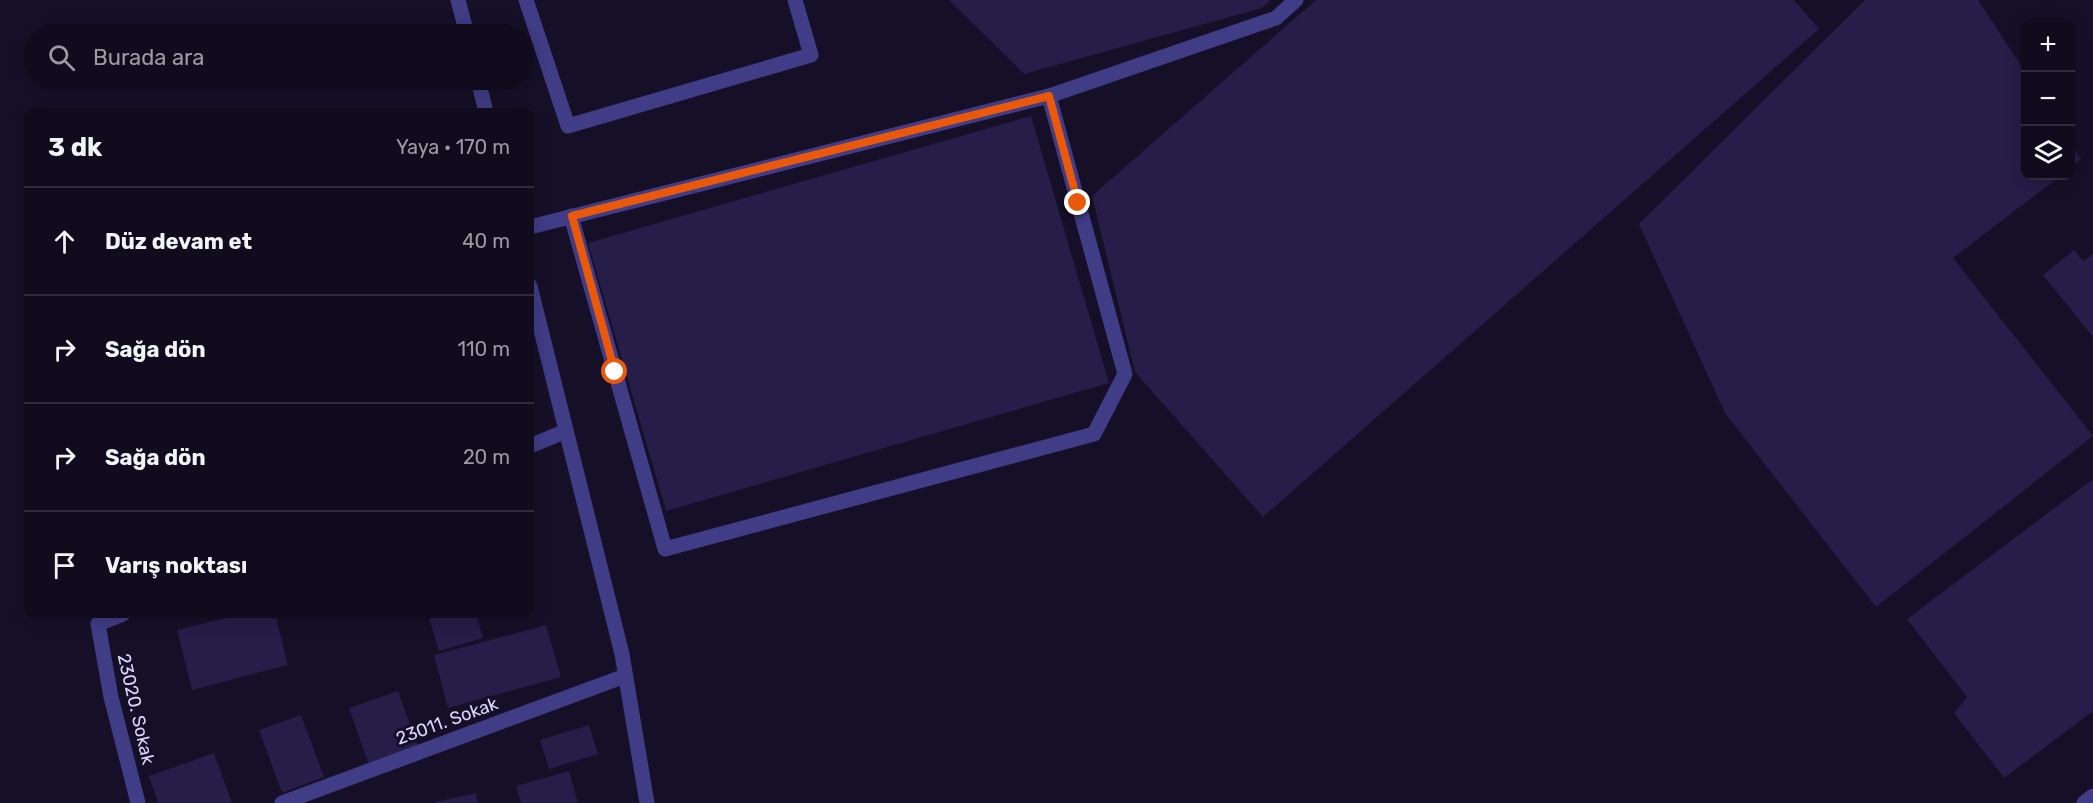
<!DOCTYPE html>
<html lang="tr">
<meta charset="utf-8">
<style>
:root{--surface:#100c1d;--page:#191526;--text:#f1f3f6;--muted:#9c9ba4;--line:#302c3b}
body{margin:0;font-family:Rubik,sans-serif;background:var(--page);color:var(--text)}
.controls{position:absolute;right:18px;top:18px;display:grid;overflow:hidden;border-radius:12px;box-shadow:0 3px 15px #0003}
.controls button{width:54px;height:54px;display:grid;place-items:center;padding:0;border:0;border-bottom:2px solid var(--line);background:var(--surface);color:var(--text);font:30px sans-serif}
.stop{position:absolute;width:18px;height:18px;margin:-14px;border:4px solid #ea580c;border-radius:50%;background:#fff}
.stop.end{background:#ea580c;border-color:#fff;box-shadow:0 2px 6px #0008}
.list{margin:0;padding:0;list-style:none}
h2{display:flex;justify-content:space-between;align-items:center;height:78px;margin:0;padding:0 24px;font-size:26px}
h2 small{font-size:20px;font-weight:400;color:var(--muted)}
.list li{display:grid;grid-template-columns:39px 1fr auto;gap:18px;align-items:center;box-sizing:border-box;height:108px;padding:0 24px;border-top:2px solid var(--line)}
.list b{display:block;font-size:22px;white-space:nowrap}
.list em{font-size:20px;font-style:normal;color:var(--muted)}
.icon{flex:none;width:33px;height:33px;fill:none;stroke:currentColor;stroke-width:2;stroke-linecap:round;stroke-linejoin:round}
.map{position:relative;flex:none;width:2093px;height:803px;overflow:hidden}
.search{position:absolute;background:var(--surface);box-shadow:0 3px 15px #0003;left:24px;top:24px;width:510px;height:66px;display:flex;align-items:center;gap:15px;box-sizing:border-box;padding:0 21px;border-radius:33px;color:var(--muted);font-size:22px}
.panel{position:absolute;background:var(--surface);box-shadow:0 3px 15px #0003;left:24px;top:108px;width:510px;height:510px;border-radius:12px}
.map>svg:first-child{display:block}
.building{fill:#261d48}
.lines{fill:none;stroke-linecap:round;stroke-linejoin:round}
.service{stroke:#403c85;stroke-width:15}
.minor{stroke:#403c85;stroke-width:15}
.tertiary{stroke:#403c85;stroke-width:15}
.route{stroke:#ea580c;stroke-width:8}
.labels{text-anchor:middle;dominant-baseline:central;stroke-width:6;stroke-linejoin:round;paint-order:stroke}
.street-label{font-size:18px;fill:#dcd7fe;stroke:#151027}
</style>
<div class="map">
<svg width="2093" height="803" viewBox="0 0 2093 803">
<rect width="100%" height="100%" fill="#151027"/>
<path class="building" d="M949,0H1270L1262,8L1024,74Z
M1316,0H1794L1819,29L1263,517L1135,372L1092,196Z
M1865,0H1978L2026,73V176H2060L1953,258L2093,436L1876,607L1725,413L1639,224Z
M1031,116L1109,383L666,511L588,243Z
M2070,142L2081,159L2070,167Z
M2074,250L2083,261L2093,254V337L2043,275Z
M2093,479V711L2004,778L1954,713L1967,697L1907,619Z
M242,614H275L288,665L192,690L177,630Z
M428,614H485L477,616L483,638L439,651Z
M546,625L561,677L448,708L434,655Z
M398,691L418,747L369,765L349,708Z
M301,715L324,777L282,793L259,730Z
M589,725L598,754L549,769L540,740Z
M214,753L232,803H158L149,776Z
M569,771L578,803H521L516,786Z
M476,793L478,803H435V802Z"/>
<g class="lines">
<path class="service" d="M526,0L568,126L811,55L795,0
M571,216L665,549L1094,434L1125,374L1049,96"/>
<path class="minor" d="M530,227L1049,96L1276,18L1296,0
M530,446L566,431
M123,614L98,624L111,697L138,803
M282,803L625,676
M2084,803L2093,796"/>
<path class="tertiary" d="M458,0L467,34
M478,80L486,112
M530,286L622,654L647,803"/>
</g>
<g class="lines">
<path class="route" d="M615,372L572,216L1049,96L1078,203"/>
</g>
<g class="labels">
<g class="street-label">
<text transform="translate(136 709) rotate(77)">23020. Sokak</text>
<text transform="translate(447 721) rotate(-20)">23011. Sokak</text>
</g>
</g>
</svg>
<div class="controls">
<button>+</button>
<button>−</button>
<button><svg class="icon" aria-label="layers" viewBox="0 0 24 24"><path d="M12 4l9 5-9 5-9-5zM3 14l9 5 9-5"/></svg></button>
</div>
<div class="stop" style="left:615px;top:372px"></div>
<div class="stop end" style="left:1078px;top:203px"></div>
<div class="search"><svg class="icon" aria-label="search" viewBox="0 0 24 24"><circle cx="10" cy="10" r="6"/><path d="M15 15l6 6"/></svg>Burada ara</div>
<section class="panel">
<h2>3 dk<small>Yaya · 170 m</small></h2>
<ul class="list">
<li><svg class="icon" aria-label="ahead" viewBox="0 0 24 24"><path d="M12 20V5M6 11l6-6 6 6"/></svg><div><b>Düz devam et</b></div><em>40 m</em></li>
<li><svg class="icon" aria-label="right" viewBox="0 0 24 24"><path d="M7 20v-9h11M14 6l5 5-5 5"/></svg><div><b>Sağa dön</b></div><em>110 m</em></li>
<li><svg class="icon" aria-label="right" viewBox="0 0 24 24"><path d="M7 20v-9h11M14 6l5 5-5 5"/></svg><div><b>Sağa dön</b></div><em>20 m</em></li>
<li><svg class="icon" aria-label="arrive" viewBox="0 0 24 24"><path d="M6 21V4h12l-3 4 3 4H6"/></svg><div><b>Varış noktası</b></div></li>
</ul>
</section>
</div>
